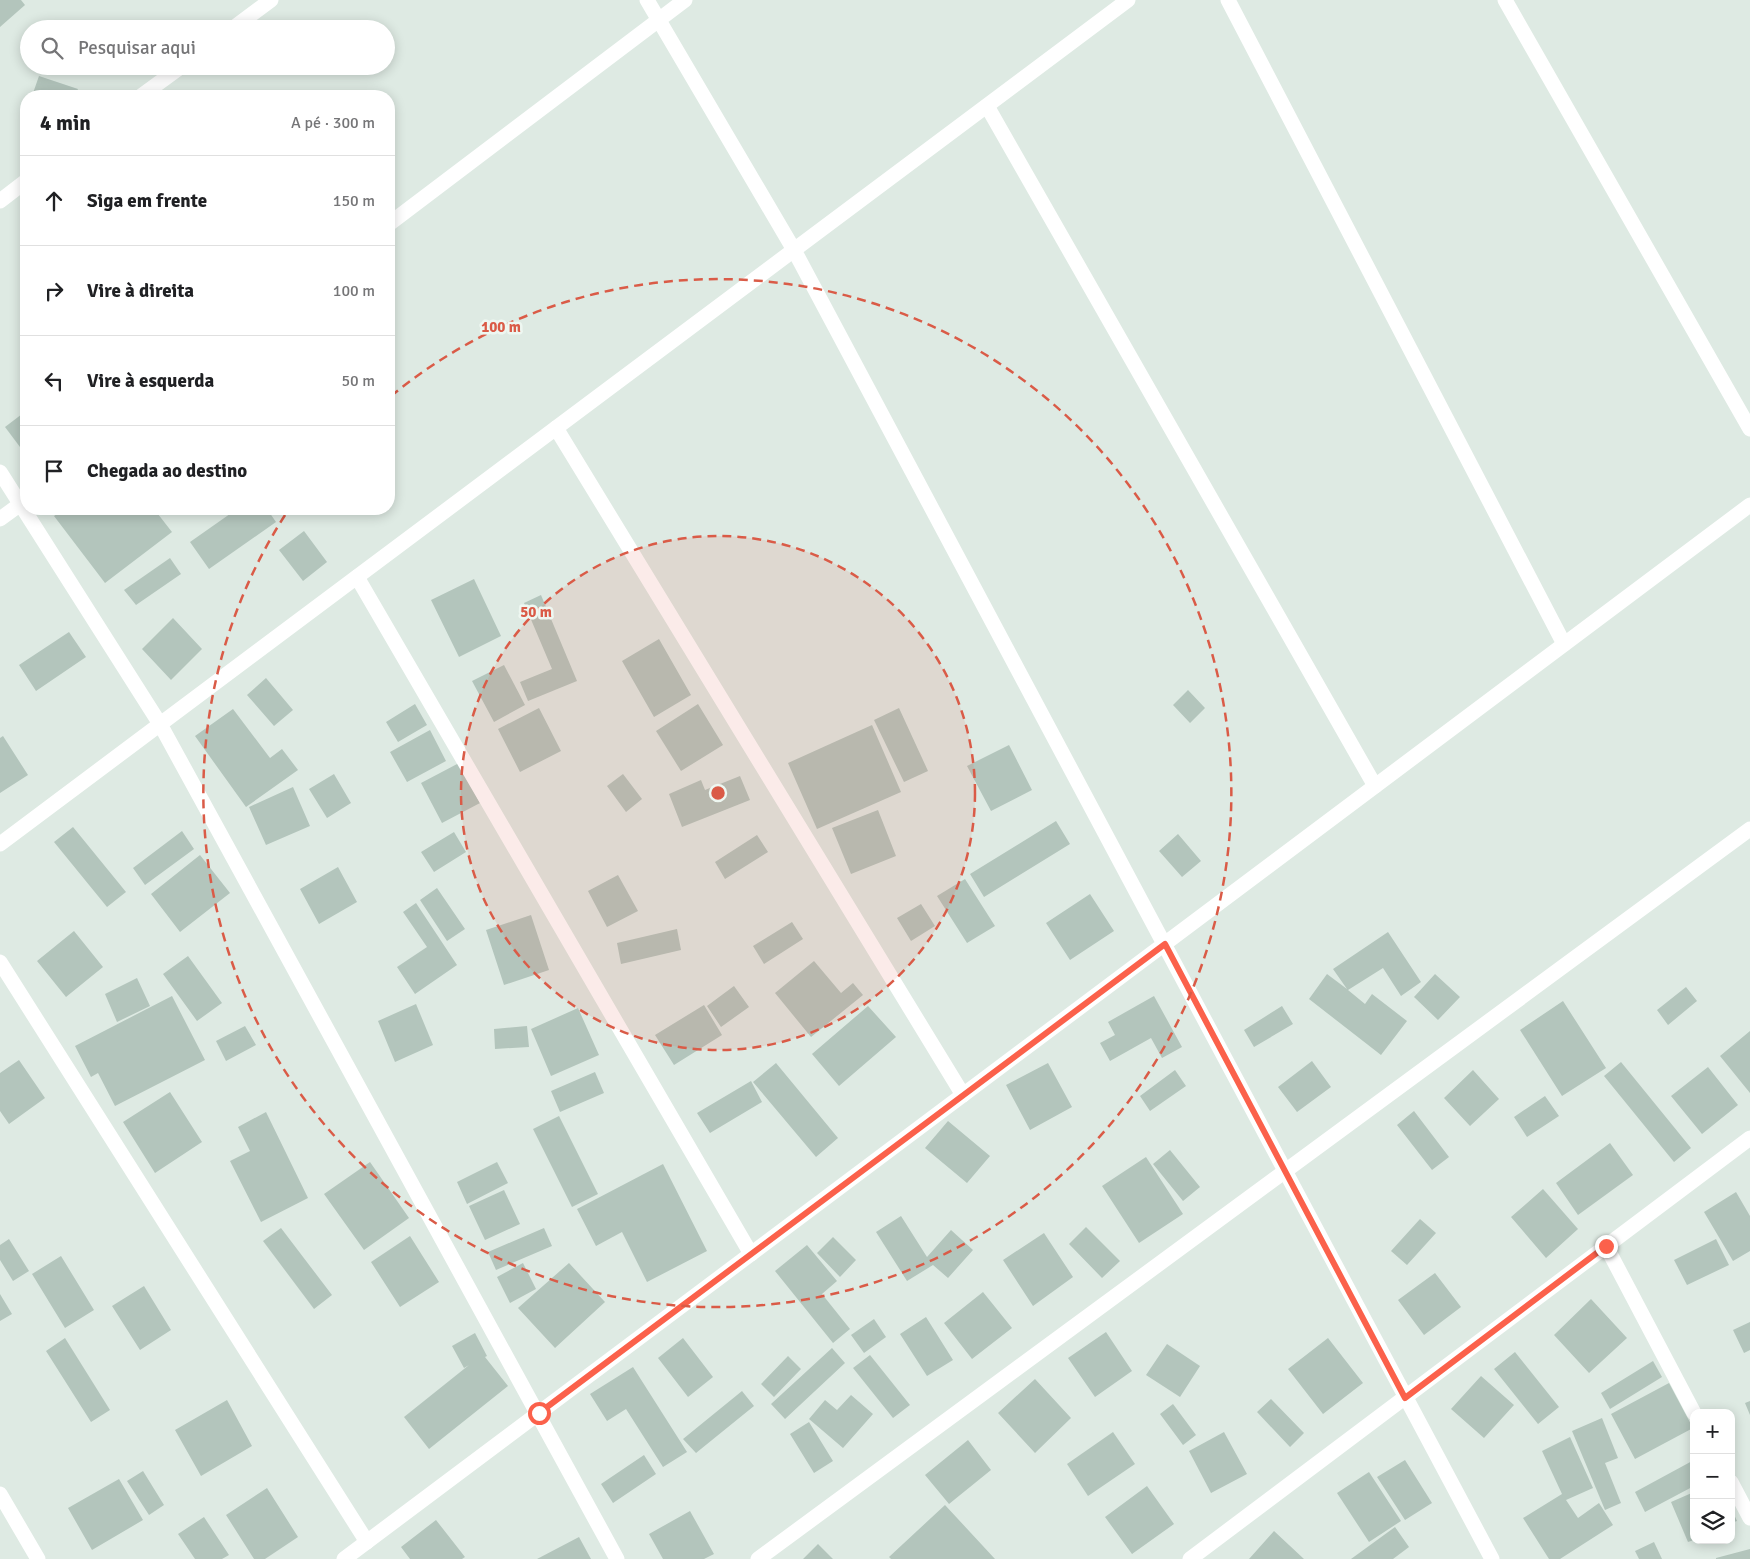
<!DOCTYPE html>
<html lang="pt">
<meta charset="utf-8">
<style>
:root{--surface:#fff;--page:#f2f2f2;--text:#202124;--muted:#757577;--line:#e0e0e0}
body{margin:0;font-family:Signika,sans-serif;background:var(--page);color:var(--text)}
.controls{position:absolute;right:15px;bottom:15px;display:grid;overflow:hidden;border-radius:10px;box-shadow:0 2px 12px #0003}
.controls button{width:45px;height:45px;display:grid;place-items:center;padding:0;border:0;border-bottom:1px solid var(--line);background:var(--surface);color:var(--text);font:25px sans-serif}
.stop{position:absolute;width:15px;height:15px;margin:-11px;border:4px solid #fb614b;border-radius:50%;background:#fff}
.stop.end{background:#fb614b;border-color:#fff;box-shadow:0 1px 5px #0008}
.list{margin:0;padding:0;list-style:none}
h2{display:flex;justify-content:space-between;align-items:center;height:65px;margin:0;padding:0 20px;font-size:21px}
h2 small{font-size:16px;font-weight:400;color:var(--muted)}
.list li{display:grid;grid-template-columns:32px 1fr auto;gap:15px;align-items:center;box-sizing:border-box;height:90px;padding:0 20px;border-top:1px solid var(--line)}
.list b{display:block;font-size:19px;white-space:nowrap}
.list em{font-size:16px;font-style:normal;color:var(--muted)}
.icon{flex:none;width:28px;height:28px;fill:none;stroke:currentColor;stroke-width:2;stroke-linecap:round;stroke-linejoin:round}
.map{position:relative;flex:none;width:1750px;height:1559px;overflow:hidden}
.search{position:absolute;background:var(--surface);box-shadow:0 2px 12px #0003;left:20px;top:20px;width:375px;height:55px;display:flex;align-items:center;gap:12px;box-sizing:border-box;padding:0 18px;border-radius:28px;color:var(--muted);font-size:19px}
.panel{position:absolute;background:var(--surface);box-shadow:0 2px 12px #0003;left:20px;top:90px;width:375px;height:425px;border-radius:20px}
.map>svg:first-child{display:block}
.building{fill:#b3c5bc}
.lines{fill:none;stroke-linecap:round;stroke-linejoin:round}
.service{stroke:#fff;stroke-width:15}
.minor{stroke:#fff;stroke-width:15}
.route{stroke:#fb614b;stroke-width:6}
.ring{fill:none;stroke:#da5b47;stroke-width:2.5;stroke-dasharray:9 6}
.centre{fill:#da5b47;stroke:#eef7f1;stroke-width:2.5}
.ring-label{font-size:15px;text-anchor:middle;font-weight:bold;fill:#da5b47;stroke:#eef7f1;stroke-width:5;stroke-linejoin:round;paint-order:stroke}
</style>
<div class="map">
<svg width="1750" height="1559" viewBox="0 0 1750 1559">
<rect width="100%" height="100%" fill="#deeae3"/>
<path class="building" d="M0,0H21L25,5L0,27Z
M39,76L78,89L75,96H32Z
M26,411V455L5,427Z
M64,509H154L172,532L105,583L54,516Z
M237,509H267L276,522L209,569L190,542Z
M304,531L327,562L303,581L279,550Z
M170,558L181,574L136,605L124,590Z
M474,579L501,636L459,657L431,600Z
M541,595L577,681L528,701L520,682L552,669L524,603Z
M173,618L202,649L171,680L142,649Z
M69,632L86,657L36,691L19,665Z
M659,639L691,695L654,717L622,661Z
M504,665L525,705L494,722L472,681Z
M266,678L293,710L274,726L247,695Z
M1188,690L1205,708L1190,723L1173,705Z
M415,704L427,725L398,742L386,722Z
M698,704L723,745L681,771L656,731Z
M539,708L561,751L520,772L498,729Z
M899,708L928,771L904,782L874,720Z
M233,709L270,758L282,749L298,770L246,807L195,736Z
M872,725L901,792L817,829L788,763Z
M430,730L446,761L407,782L390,752Z
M3,736L28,775L0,793V738Z
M1009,745L1032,790L991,811L967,766Z
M459,763L480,803L442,823L421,783Z
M334,774L351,803L327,818L309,789Z
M623,774L642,799L626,812L607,786Z
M740,776L750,800L682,827L669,794L701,780L705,790Z
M293,787L310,826L266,845L249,807Z
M878,810L896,856L851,874L832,828Z
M1056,821L1070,844L984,897L970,874Z
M73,827L126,892L107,907L54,842Z
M182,831L194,849L145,885L133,868Z
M454,832L466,852L434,872L421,852Z
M1178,834L1201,861L1182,877L1159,851Z
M757,835L768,852L725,879L715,862Z
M200,855L230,893L180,932L151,894Z
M338,867L357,902L319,924L300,889Z
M618,875L638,911L607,927L588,891Z
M965,879L995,926L967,943L937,896Z
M437,888L465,929L447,941L420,900Z
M1090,894L1114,931L1070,960L1046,923Z
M416,903L457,965L415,994L397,967L427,947L403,912Z
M921,904L935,926L911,941L897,918Z
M531,915L549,970L504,985L486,930Z
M792,922L803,939L764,964L753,946Z
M677,929L681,950L621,964L617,943Z
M74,931L103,967L66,997L37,961Z
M1388,932L1421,982L1401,996L1383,968L1348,990L1365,1004L1372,994L1407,1021L1381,1055L1309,999L1327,974L1347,989L1333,969Z
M188,956L222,1003L197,1021L163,974Z
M814,961L841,993L853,983L863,995L811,1037L775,993Z
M1435,974L1460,997L1438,1020L1414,997Z
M137,978L150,1006L117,1022L105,994Z
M734,986L749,1007L721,1027L707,1006Z
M1686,987L1697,1001L1668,1025L1657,1010Z
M172,996L205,1060L115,1106L98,1073L91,1077L75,1046Z
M1154,996L1182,1047L1162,1058L1151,1038L1110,1061L1100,1043L1115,1035L1108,1022Z
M1563,1001L1606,1068L1562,1096L1520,1030Z
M416,1004L433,1045L395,1062L378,1021Z
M704,1005L722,1035L674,1065L655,1035Z
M868,1006L896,1037L839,1086L812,1054Z
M1282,1006L1293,1024L1254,1047L1244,1030Z
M578,1008L599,1055L551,1076L531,1029Z
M245,1026L256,1045L226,1061L216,1041Z
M527,1026L529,1047L495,1049L494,1029Z
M1750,1031V1093L1720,1056Z
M19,1060L45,1098L9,1124L0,1111V1073Z
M1312,1061L1331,1087L1297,1112L1278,1087Z
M1621,1062L1691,1148L1674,1162L1604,1076Z
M776,1063L838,1138L816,1157L753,1082Z
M1048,1063L1072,1107L1030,1130L1006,1085Z
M1708,1067L1738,1105L1702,1134L1671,1096Z
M1175,1070L1186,1086L1150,1111L1140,1096Z
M1473,1070L1499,1099L1470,1126L1444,1098Z
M595,1072L604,1093L560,1112L551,1091Z
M751,1081L762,1102L710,1133L697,1113Z
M170,1092L202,1142L155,1173L123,1122Z
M1545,1096L1559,1116L1527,1137L1514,1117Z
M1414,1111L1449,1157L1432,1170L1397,1125Z
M266,1112L308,1198L261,1222L230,1161L250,1151L238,1127Z
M559,1116L598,1194L572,1207L533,1129Z
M948,1121L990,1156L967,1183L925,1148Z
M1610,1143L1633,1175L1578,1215L1556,1183Z
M1170,1150L1200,1187L1183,1201L1153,1164Z
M1146,1157L1183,1214L1139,1243L1102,1186Z
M370,1162L409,1218L364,1250L324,1194Z
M497,1162L508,1183L467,1204L457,1182Z
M663,1164L707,1251L647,1282L622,1232L596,1246L577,1209Z
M1543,1189L1578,1229L1546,1258L1511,1217Z
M504,1190L520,1224L485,1240L469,1206Z
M1736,1192L1750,1216V1251L1733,1261L1704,1212Z
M901,1216L927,1257L951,1230L973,1250L948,1278L933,1265L907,1281L876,1232Z
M1420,1219L1436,1233L1407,1265L1391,1251Z
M1086,1227L1120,1261L1102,1278L1069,1244Z
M281,1228L332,1295L314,1309L263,1241Z
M544,1228L552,1246L496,1270L488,1252Z
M1044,1233L1073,1277L1033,1306L1003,1260Z
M410,1236L439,1282L400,1307L371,1262Z
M833,1237L856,1260L840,1277L817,1253Z
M9,1239L29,1271L13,1281L0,1260V1245Z
M1716,1239L1729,1265L1687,1285L1674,1260Z
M807,1245L837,1281L822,1294L850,1329L833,1343L775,1271Z
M61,1256L94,1310L65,1328L32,1274Z
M523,1263L536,1289L510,1303L497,1277Z
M569,1263L605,1302L555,1348L518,1308Z
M1435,1273L1461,1307L1424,1335L1398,1300Z
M144,1286L171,1330L140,1350L112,1306Z
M983,1292L1012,1328L972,1359L944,1323Z
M0,1294L12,1314L0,1321Z
M1591,1299L1627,1338L1589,1373L1554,1335Z
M926,1317L953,1360L927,1376L900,1334Z
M874,1319L886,1337L864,1353L851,1335Z
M1750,1322V1350L1744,1353L1733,1330Z
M1106,1332L1132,1371L1095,1397L1068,1358Z
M475,1333L487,1356L485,1357L508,1386L429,1449L404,1417L469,1365L464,1368L452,1346Z
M65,1338L110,1410L91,1422L46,1351Z
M683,1338L713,1377L688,1397L658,1358Z
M1328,1338L1363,1383L1323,1414L1288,1369Z
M1167,1344L1200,1366L1180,1397L1146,1375Z
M832,1348L845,1363L785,1419L771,1404Z
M1515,1352L1559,1407L1538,1424L1494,1369Z
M870,1355L910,1405L893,1418L853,1368Z
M788,1356L801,1369L774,1397L761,1384Z
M1653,1361L1662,1377L1610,1409L1601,1393Z
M633,1367L687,1452L663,1467L626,1409L607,1421L590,1394Z
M1481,1376L1514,1405L1484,1438L1451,1409Z
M1035,1379L1071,1418L1035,1453L998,1413Z
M1669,1383L1693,1428L1635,1459L1611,1414Z
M742,1391L754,1406L696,1453L683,1439Z
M851,1395L873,1414L843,1448L809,1419L825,1400L837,1410Z
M1271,1399L1304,1433L1290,1447L1257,1412Z
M227,1400L252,1446L201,1476L175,1430Z
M1750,1401V1415L1745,1403Z
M1173,1404L1196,1435L1183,1445L1160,1414Z
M1602,1418L1618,1458L1605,1463L1621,1503L1605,1510L1572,1431Z
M809,1422L833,1461L814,1473L790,1434Z
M1113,1432L1135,1464L1088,1496L1067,1464Z
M1224,1432L1247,1474L1211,1493L1189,1451Z
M1570,1437L1593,1488L1566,1500L1578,1518L1599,1503L1613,1525L1560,1559H1549L1523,1518L1562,1494L1542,1451Z
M968,1440L991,1470L949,1504L925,1475Z
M644,1455L656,1474L613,1503L601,1484Z
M1405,1460L1432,1503L1405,1520L1377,1477Z
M1694,1460V1486L1645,1512L1635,1492Z
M143,1471L164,1505L149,1515L127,1481Z
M1369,1472L1401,1521L1369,1542L1337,1493Z
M119,1479L143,1520L92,1550L68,1508Z
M1147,1486L1174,1524L1132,1554L1105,1517Z
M267,1488L298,1537L265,1559H254L226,1515Z
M1694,1492V1540L1688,1542L1671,1502Z
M945,1505L995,1559H891L889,1557Z
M1731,1508L1737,1521L1731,1523Z
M690,1511L714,1554L704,1559H663L649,1534Z
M204,1517L229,1555L222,1559H195L178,1534Z
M436,1520L465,1557L462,1559H410L401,1547Z
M1395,1527L1409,1547L1393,1559H1351Z
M1274,1531L1304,1559H1249Z
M579,1537L591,1559H537Z
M1654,1542L1662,1559H1639L1635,1551Z
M818,1544L833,1559H803Z
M1750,1549V1559H1716V1558Z"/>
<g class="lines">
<path class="service" d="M1228,0L1564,644
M987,106L1375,786
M556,428L963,1095
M357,577L751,1254
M0,962L367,1542
M1606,1246L1694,1413
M1731,1482L1750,1518
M0,1494L38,1559"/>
<path class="minor" d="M647,0L794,250L1492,1559
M1505,0L1750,429
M232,29L271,0
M141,96L182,66
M0,201L26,181
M389,224L685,0
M0,472L160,724L617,1559
M0,519L26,500
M0,844L1128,0
M344,1559L1750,505
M758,1559L1750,829
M1190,1559L1750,1138"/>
</g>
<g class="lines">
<path class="route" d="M539,1413L1165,944L1405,1398L1606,1246"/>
</g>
<circle cx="718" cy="793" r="257" fill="#da5b47" fill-opacity=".12"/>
<g class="ring">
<circle cx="718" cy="793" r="257"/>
<path d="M391 396A514 514 0 1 1 289 509"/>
</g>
<circle cx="718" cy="793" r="8" class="centre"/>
<g class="ring-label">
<text x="501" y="332">100 m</text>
<text x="536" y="617">50 m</text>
</g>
</svg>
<div class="controls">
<button>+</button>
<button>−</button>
<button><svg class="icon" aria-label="layers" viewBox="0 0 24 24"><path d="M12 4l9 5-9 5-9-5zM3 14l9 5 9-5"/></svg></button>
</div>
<div class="stop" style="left:539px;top:1413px"></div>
<div class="stop end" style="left:1606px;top:1246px"></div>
<div class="search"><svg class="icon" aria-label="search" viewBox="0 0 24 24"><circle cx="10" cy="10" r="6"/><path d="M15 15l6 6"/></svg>Pesquisar aqui</div>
<section class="panel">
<h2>4 min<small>A pé · 300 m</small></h2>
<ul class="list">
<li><svg class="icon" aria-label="ahead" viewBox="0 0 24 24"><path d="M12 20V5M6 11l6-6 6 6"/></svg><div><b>Siga em frente</b></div><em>150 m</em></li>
<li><svg class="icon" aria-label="right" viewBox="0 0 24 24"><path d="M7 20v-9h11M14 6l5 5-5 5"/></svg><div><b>Vire à direita</b></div><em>100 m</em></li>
<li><svg class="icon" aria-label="left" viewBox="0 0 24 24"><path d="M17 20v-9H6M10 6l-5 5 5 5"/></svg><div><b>Vire à esquerda</b></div><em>50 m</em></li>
<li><svg class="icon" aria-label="arrive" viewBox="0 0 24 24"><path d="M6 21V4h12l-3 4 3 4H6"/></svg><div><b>Chegada ao destino</b></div></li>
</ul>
</section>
</div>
